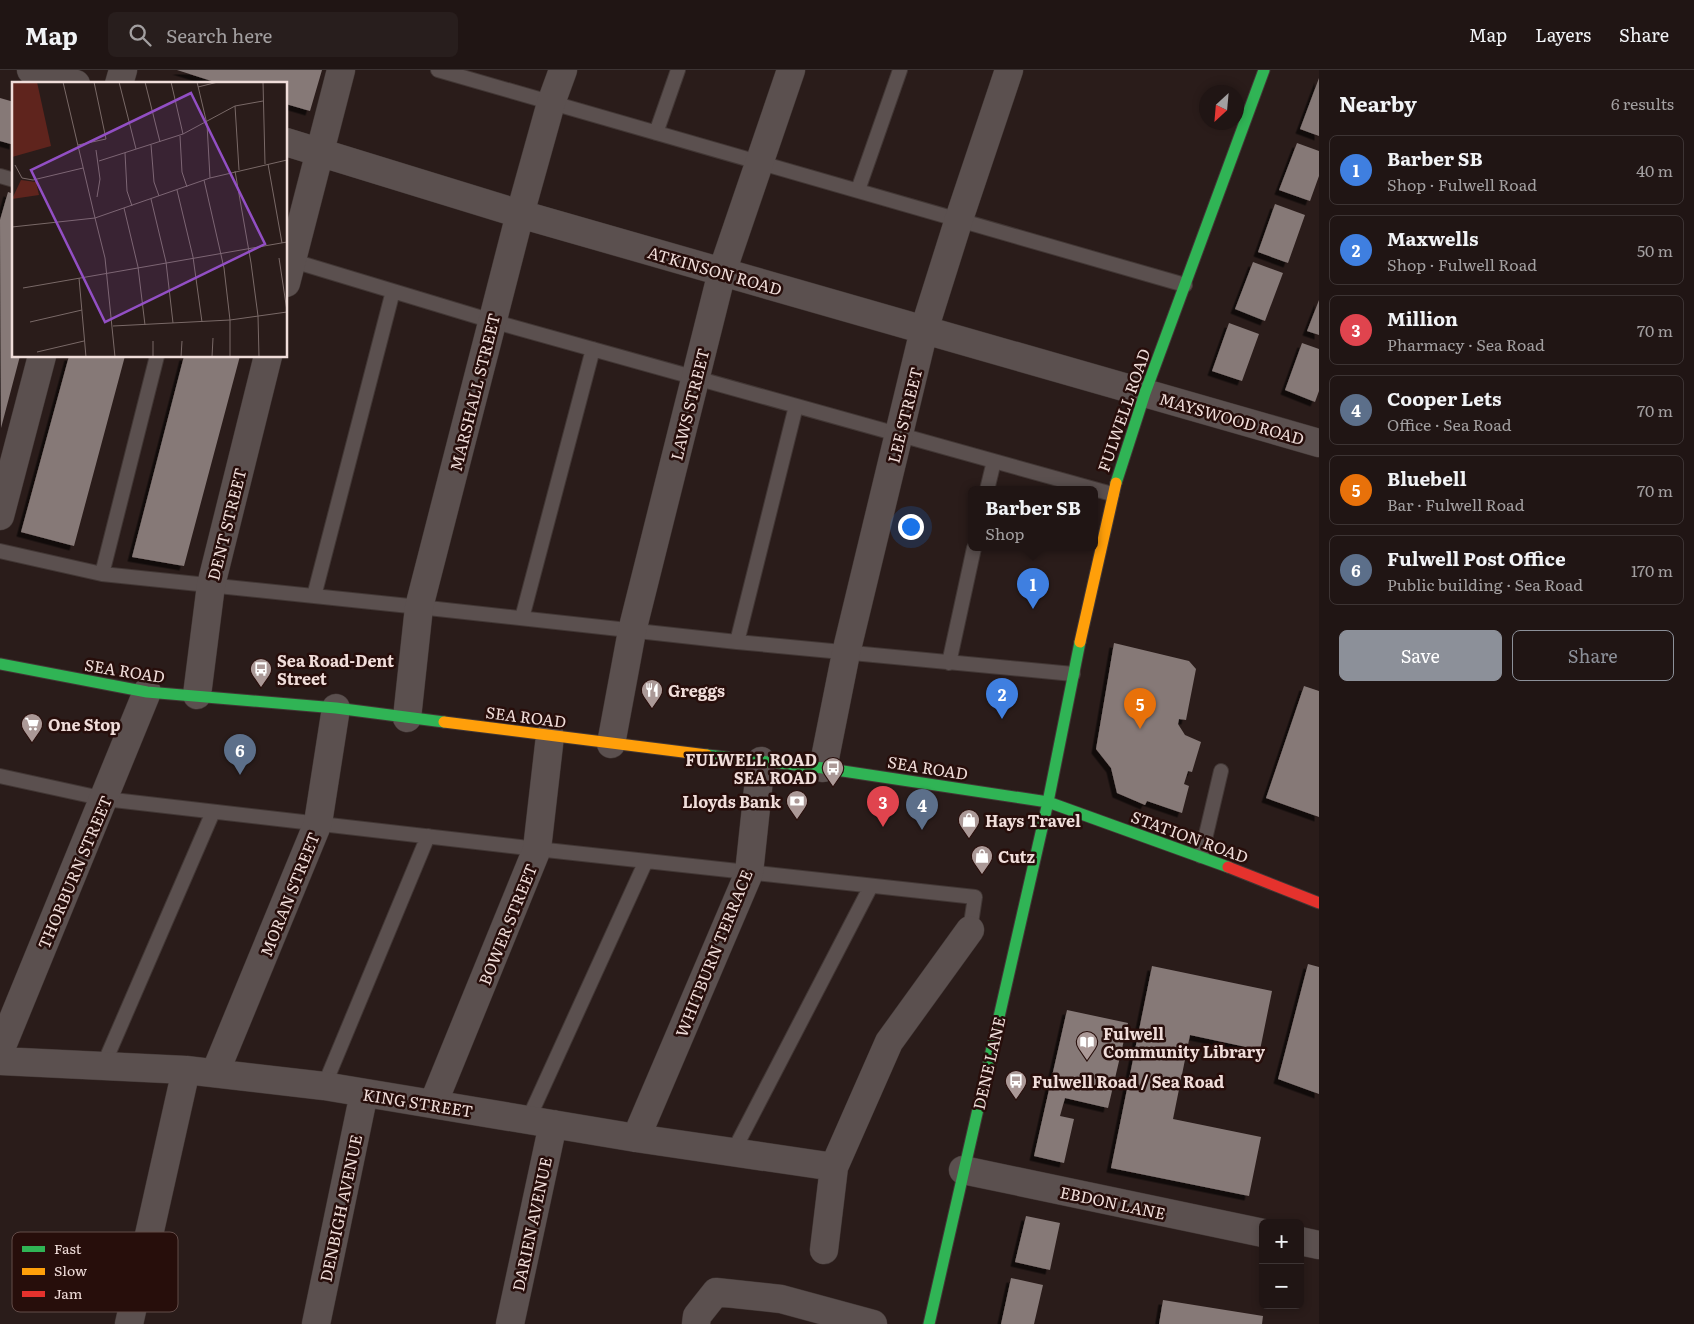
<!DOCTYPE html>
<meta charset="utf-8">
<style>
:root{--surface:#201514;--page:#281e1d;--text:#f1f3f6;--muted:#a29fa0;--line:#3d3434;--accent:#8c9099}
body{margin:0;font-family:Literata,serif;background:var(--page);color:var(--text)}
.controls{position:absolute;right:15px;bottom:15px;display:grid;overflow:hidden;border-radius:8px;box-shadow:0 2px 8px #0003}
.controls button{width:45px;height:45px;display:grid;place-items:center;padding:0;border:0;border-bottom:1px solid var(--line);background:var(--surface);color:var(--text);font:25px sans-serif}
.compass{position:absolute;left:1199px;top:15px;width:45px;height:45px;border-radius:50%;background:var(--surface);box-shadow:0 2px 8px #0003;rotate:206deg}
.you{position:absolute;left:910px;top:456px;width:18px;height:18px;margin:-12px;border:4px solid #fff;border-radius:50%;background:#1a73e8;box-shadow:0 0 0 8px #1a73e833}
.badge{display:grid;place-items:center;width:32px;height:32px;border-radius:50%;background:var(--accent);color:#fff;font-size:16px;font-weight:700}
.pin{position:absolute;translate:-50% -41px;filter:drop-shadow(0 1px 2px #0008)}
.pin::after{content:'';position:absolute;top:26px;width:18px;height:15px;background:inherit;clip-path:polygon(0 0,100% 0,50% 100%)}
.popup{position:absolute;left:968px;top:416px;width:130px;height:65px;box-sizing:border-box;display:grid;place-content:center;border-radius:8px;background:var(--surface);filter:drop-shadow(0 1px 4px #0005);font-size:16px;white-space:nowrap;color:var(--muted)}
.popup b{font-size:19px;color:var(--text)}
.popup::after{content:'';position:absolute;left:50%;top:100%;margin-left:-10px;border:10px solid transparent;border-top-color:var(--surface)}
.list{margin:0;padding:0;list-style:none}
h2{display:flex;justify-content:space-between;align-items:center;height:65px;margin:0;padding:0 20px;font-size:21px}
h2 small{font-size:16px;font-weight:400;color:var(--muted)}
.list li{display:grid;grid-template-columns:32px 1fr auto;gap:15px;align-items:center;box-sizing:border-box;height:70px;margin:0 10px 10px;padding:0 10px;border:1px solid var(--line);border-radius:8px}
.list b{display:block;font-size:19px;white-space:nowrap}
.list p{margin:0;font-size:16px;white-space:nowrap;color:var(--muted)}
.list em{font-size:16px;font-style:normal;color:var(--muted)}
.actions{display:flex;gap:10px;padding:15px 20px}
.actions a{flex:1;padding:11px 0;border:1px solid var(--accent);border-radius:8px;text-align:center;font-size:18px;color:var(--accent)}
.actions .main{background:var(--accent);color:#fff}
.icon{flex:none;width:28px;height:28px;fill:none;stroke:currentColor;stroke-width:2;stroke-linecap:round;stroke-linejoin:round}
.map{position:relative;flex:none;width:1319px;height:1254px;overflow:hidden}
header{display:flex;align-items:center;gap:30px;box-sizing:border-box;height:70px;padding:0 25px;background:var(--surface);border-bottom:1px solid var(--line)}
header strong{font-size:24px}
nav{display:flex;gap:28px;margin-inline-start:auto;font-size:18px}
.search{width:350px;height:45px;background:var(--page);display:flex;align-items:center;gap:12px;box-sizing:border-box;padding:0 18px;border-radius:8px;color:var(--muted);font-size:19px}
main{display:flex}
aside{flex:1;background:var(--surface)}
.map>svg:first-child{display:block}
.building{fill:#867977;filter:url(#shadow)}
.lines{fill:none;stroke-linecap:round;stroke-linejoin:round}
.lane-casing{stroke:#423735;stroke-width:16}
.street-casing{stroke:#423735;stroke-width:29}
.fast-casing{stroke:#423735;stroke-width:13}
.slow-casing{stroke:#423735;stroke-width:13}
.jam-casing{stroke:#423735;stroke-width:13}
.lane{stroke:#5b504f;stroke-width:14}
.street{stroke:#5b504f;stroke-width:28}
.fast{stroke:#30b455;stroke-width:11}
.slow{stroke:#ff9f0a;stroke-width:11}
.jam{stroke:#e5322d;stroke-width:11}
.labels{text-anchor:middle;dominant-baseline:central;stroke-width:5;stroke-linejoin:round;paint-order:stroke}
.street-label{font-size:16px;fill:#f0ddda;stroke:#270e0b}
.poi-label{font-size:16px;font-weight:bold;fill:#f0ddda;stroke:#270e0b;text-anchor:start}
.inset-road{fill:none;stroke:#796967;stroke-width:1}
.view{fill:#924fc4;fill-opacity:0.15;stroke:#924fc4;stroke-width:2.5}
.inset-edge{fill:none;stroke:#f0ddda;stroke-width:2.5}
.key{fill:#270e0b;stroke:#634c49;stroke-width:1}
.key-label{font-size:14px;fill:#f0ddda}
</style>
<header>
<strong>Map</strong>
<div class="search"><svg class="icon" aria-label="search" viewBox="0 0 24 24"><circle cx="10" cy="10" r="6"/><path d="M15 15l6 6"/></svg>Search here</div>
<nav><a>Map</a><a>Layers</a><a>Share</a></nav>
</header>
<main>
<div class="map">
<svg width="1319" height="1254" viewBox="0 0 1319 1254">
<defs>
<filter id="shadow"><feDropShadow dx="-4.5" dy="4.5" stdDeviation="0" flood-color="#0009"/></filter>
</defs>
<rect width="100%" height="100%" fill="#2a1c1a"/>
<path class="building" d="M177,0H322L310,41L286,34V14H221Z
M1319,8V66L1300,59Z
M0,28L14,32V75L0,71Z
M1297,73L1319,81V106L1310,131L1279,120Z
M8,122L14,124V286H20L1,358L0,150Z
M1275,134L1305,145L1288,193L1258,182Z
M1253,192L1283,203L1265,251L1235,239Z
M1319,230V265L1307,261Z
M1229,253L1259,264L1242,311L1212,301Z
M1302,273L1319,279V321L1315,332L1285,320Z
M69,286H125L74,476L21,462Z
M184,286H240L184,496L132,487Z
M1114,573L1189,591L1196,599L1186,650L1179,649L1178,654L1185,665L1201,672L1192,702L1188,701L1184,714L1189,716L1182,743L1147,731L1145,735L1117,723L1111,698L1096,679Z
M1304,616L1319,621V747L1266,728Z
M1308,894L1319,897V1024L1278,1009Z
M1152,896L1272,921L1260,980L1190,965L1173,1049L1261,1067L1249,1126L1111,1098Z
M1067,940L1128,953L1108,1038L1065,1028L1060,1046L1074,1049L1064,1093L1034,1086Z
M1026,1146L1060,1153L1050,1200L1015,1192Z
M1011,1208L1043,1215L1034,1254H1001Z
M1163,1230L1263,1246L1262,1254H1159Z"/>
<g class="lines">
<g class="lane-casing">
<path id="lane" d="M438,0L1185,215
M656,63L678,0
M0,106L14,110
M858,120L900,0
M287,189L492,251L1112,424
M987,420L994,391
M0,481L102,504L419,537L737,572L1073,604
M102,504L157,286
M314,526L393,221
M522,548L593,279
M737,572L796,336
M949,593L974,478
M0,706L105,729L537,779L975,827L970,860
M1201,786L1221,701
M103,996L213,742
M324,1016L428,766
M528,1050L646,791
M733,1082L871,816"/>
</g>
<g class="street-casing">
<path id="street" d="M31,0L76,14
M119,14L123,0
M286,72L520,144L1319,373
M286,213L341,0
M0,446L42,286
M197,625L211,515L268,286
M407,648L419,537L520,144L551,33L563,0
M611,674L632,561L722,202L791,0
M823,698L846,583L924,260L959,149L1009,0
M0,981L147,622
M0,991L186,1000L324,1016L636,1068L834,1097
M215,1003L318,753L336,638
M433,1034L537,779L550,666
M636,1068L749,803L761,691
M963,1100L1263,1163
M1300,1171L1319,1175
M824,1180L834,1097L889,972L970,860
M129,1254L186,1000
M316,1254L364,1023
M510,1254L553,1054
M696,1254L697,1246L716,1222L781,1229L873,1254"/>
</g>
<g class="fast-casing">
<path id="fast" d="M1116,413L1145,323L1264,0
M0,594L147,622L336,638L444,652
M707,685L823,698L1048,732L1228,797
M929,1254L1048,732L1080,572"/>
</g>
<g class="slow-casing">
<path id="slow" d="M1080,572L1116,413
M444,652L707,685"/>
</g>
<g class="jam-casing">
<path id="jam" d="M1228,797L1319,833"/>
</g>
<use href="#lane" class="lane"/>
<use href="#street" class="street"/>
<use href="#fast" class="fast"/>
<use href="#slow" class="slow"/>
<use href="#jam" class="jam"/>
</g>
<defs>
<g id="bus-pin" transform="scale(1.125)"><path d="M0 17L-7.5 6A9.5 9.5 0 1 1 7.5 6Z" fill="#ab9997" stroke="#270e0b"/><path d="M-5-6H5V4H4V6H2V4H-2V6H-4V4H-5ZM-3.5-4V0h7V-4ZM-3.5 1.2v1.5H-2V1.2ZM2 1.2v1.5H3.5V1.2Z" fill="#fff"/></g>
<g id="restaurant-pin" transform="scale(1.125)"><path d="M0 17L-7.5 6A9.5 9.5 0 1 1 7.5 6Z" fill="#ab9997" stroke="#270e0b"/><path d="M-5-6h1v4h1v-4h1v4h1v-4h1v5L-1.5 .5V6h-2V.5L-5-1ZM5-6V6H3V1.5H1.5Q1.5-4 5-6Z" fill="#fff"/></g>
<g id="supermarket-pin" transform="scale(1.125)"><path d="M0 17L-7.5 6A9.5 9.5 0 1 1 7.5 6Z" fill="#ab9997" stroke="#270e0b"/><path d="M-6-5.5h2.5l.6 2H6L4.5 2H-2.5L-4.4-4H-6ZM-1.5 3.2a1.3 1.3 0 1 0 .1 0ZM3 3.2a1.3 1.3 0 1 0 .1 0Z" fill="#fff"/></g>
<g id="bank-pin" transform="scale(1.125)"><path d="M0 17L-7.5 6A9.5 9.5 0 1 1 7.5 6Z" fill="#ab9997" stroke="#270e0b"/><path d="M-6-4H6V4H-6ZM0-2.3a2.3 2.3 0 1 0 0 4.6a2.3 2.3 0 1 0 0-4.6Z" fill="#fff"/></g>
<g id="shop-pin" transform="scale(1.125)"><path d="M0 17L-7.5 6A9.5 9.5 0 1 1 7.5 6Z" fill="#ab9997" stroke="#270e0b"/><path d="M-5-2.5h2.3a2.7 3.5 0 0 1 5.4 0H5L5.5 6h-11ZM-1.5-2.5h3a1.5 2.3 0 0 0-3 0Z" fill="#fff"/></g>
<g id="library-pin" transform="scale(1.125)"><path d="M0 17L-7.5 6A9.5 9.5 0 1 1 7.5 6Z" fill="#ab9997" stroke="#270e0b"/><path d="M-6-4Q-3-5.5-.7-3.5V5Q-3 3-6 4ZM6-4Q3-5.5 .7-3.5V5Q3 3 6 4Z" fill="#fff"/></g>
</defs>
<g fill-rule="evenodd">
<use href="#bus-pin" x="261" y="599"/>
<use href="#restaurant-pin" x="652" y="620"/>
<use href="#supermarket-pin" x="32" y="654"/>
<use href="#bus-pin" x="833" y="698"/>
<use href="#bank-pin" x="797" y="731"/>
<use href="#shop-pin" x="969" y="750"/>
<use href="#shop-pin" x="982" y="786"/>
<use href="#library-pin" x="1087" y="972"/>
<use href="#bus-pin" x="1016" y="1011"/>
</g>
<g class="labels">
<g class="street-label">
<text transform="translate(715 200) rotate(16)">ATKINSON ROAD</text>
<text transform="translate(474 322) rotate(-76)">MARSHALL STREET</text>
<text transform="translate(689 334) rotate(-76)">LAWS STREET</text>
<text transform="translate(1123 340) rotate(-71)">FULWELL ROAD</text>
<text transform="translate(904 345) rotate(-76)">LEE STREET</text>
<text transform="translate(1232 348) rotate(16)">MAYSWOOD ROAD</text>
<text transform="translate(226 454) rotate(-76)">DENT STREET</text>
<text transform="translate(125 600) rotate(9)">SEA ROAD</text>
<text transform="translate(526 646) rotate(7)">SEA ROAD</text>
<text transform="translate(928 697) rotate(9)">SEA ROAD</text>
<text transform="translate(1190 766) rotate(20)">STATION ROAD</text>
<text transform="translate(74 802) rotate(-67)">THORBURN STREET</text>
<text transform="translate(289 824) rotate(-68)">MORAN STREET</text>
<text transform="translate(507 854) rotate(-68)">BOWER STREET</text>
<text transform="translate(713 883) rotate(-68)">WHITBURN TERRACE</text>
<text transform="translate(988 993) rotate(-77)">DENE LANE</text>
<text transform="translate(418 1032) rotate(9)">KING STREET</text>
<text transform="translate(1113 1132) rotate(12)">EBDON LANE</text>
<text transform="translate(340 1138) rotate(-78)">DENBIGH AVENUE</text>
<text transform="translate(531 1154) rotate(-78)">DARIEN AVENUE</text>
</g>
<g class="poi-label">
<text x="277" y="590">Sea Road-Dent<tspan x="277" dy="18">Street</tspan></text>
<text x="668" y="620">Greggs</text>
<text x="48" y="654">One Stop</text>
<text x="817" y="689" text-anchor="end">FULWELL ROAD<tspan x="817" dy="18">SEA ROAD</tspan></text>
<text x="781" y="731" text-anchor="end">Lloyds Bank</text>
<text x="985" y="750">Hays Travel</text>
<text x="998" y="786">Cutz</text>
<text x="1103" y="963">Fulwell<tspan x="1103" dy="18">Community Library</tspan></text>
<text x="1032" y="1011">Fulwell Road / Sea Road</text>
</g>
</g>
<g transform="translate(12 12)">
<rect width="275" height="275" fill="#2a1c1a"/>
<path d="M0,0H25L39,64L0,75ZM9,98L24,100L27,113L0,117Z" fill="#5f241d"/>
<path class="inset-road" d="M107,0L124,67M133,0L148,60M159,0L171,52M185,0L195,42L198,96M251,0L253,82M186,5L206,0M223,24L227,88M168,54L170,90L175,105M66,63L94,57L82,0M139,63L142,100L147,114M84,68L88,97L85,115M113,71L115,109L120,124M87,79L171,52L223,24L251,19M256,82L270,161M3,83L10,96L21,98L71,86M223,89L239,181L246,234L247,275M192,98L212,186L218,238V275M165,108L181,175L190,240M139,117L154,180L161,241M112,126L126,185L133,243M0,145L83,136L51,0M267,176L275,229M67,196L74,275M11,206L275,160M18,240L70,228M101,244L218,238L275,230M25,270L72,259M103,275L93,176L83,136L198,96L275,78M141,275V259M169,275L170,259M200,275L201,256M275,275V244"/>
<path class="view" d="M179,11L253,162L93,240L19,88Z"/>
<rect width="275" height="275" class="inset-edge"/>
</g>
<rect x="12" y="1162" width="166" height="80" rx="8" class="key"/>
<rect x="22" y="1176" width="23" height="6" fill="#30b455"/>
<rect x="22" y="1198" width="23" height="7" fill="#ff9f0a"/>
<rect x="22" y="1221" width="23" height="6" fill="#e5322d"/>
<g class="key-label">
<text x="54" y="1184">Fast</text>
<text x="54" y="1206">Slow</text>
<text x="54" y="1229">Jam</text>
</g>
</svg>
<div class="controls">
<button>+</button>
<button>−</button>
</div>
<svg class="compass" viewBox="-18 -18 36 36"><path d="M0-13l5 13h-10z" fill="#e53935"/><path d="M0 13l5-13h-10z" fill="#a29fa0"/></svg>
<div class="you"></div>
<div class="pin badge" style="left:1033px;top:539px;background:#3f7fe0">1</div>
<div class="popup"><b>Barber SB</b>Shop</div>
<div class="pin badge" style="left:1002px;top:649px;background:#3f7fe0">2</div>
<div class="pin badge" style="left:883px;top:757px;background:#e0444e">3</div>
<div class="pin badge" style="left:922px;top:760px;background:#5c6f8a">4</div>
<div class="pin badge" style="left:1140px;top:659px;background:#e8710a">5</div>
<div class="pin badge" style="left:240px;top:705px;background:#5c6f8a">6</div>
</div>
<aside>
<h2>Nearby<small>6 results</small></h2>
<ul class="list">
<li><span class="badge" style="background:#3f7fe0">1</span><div><b>Barber SB</b><p>Shop · Fulwell Road</p></div><em>40 m</em></li>
<li><span class="badge" style="background:#3f7fe0">2</span><div><b>Maxwells</b><p>Shop · Fulwell Road</p></div><em>50 m</em></li>
<li><span class="badge" style="background:#e0444e">3</span><div><b>Million</b><p>Pharmacy · Sea Road</p></div><em>70 m</em></li>
<li><span class="badge" style="background:#5c6f8a">4</span><div><b>Cooper Lets</b><p>Office · Sea Road</p></div><em>70 m</em></li>
<li><span class="badge" style="background:#e8710a">5</span><div><b>Bluebell</b><p>Bar · Fulwell Road</p></div><em>70 m</em></li>
<li><span class="badge" style="background:#5c6f8a">6</span><div><b>Fulwell Post Office</b><p>Public building · Sea Road</p></div><em>170 m</em></li>
</ul>
<div class="actions"><a class="main">Save</a><a>Share</a></div>
</aside>
</main>
